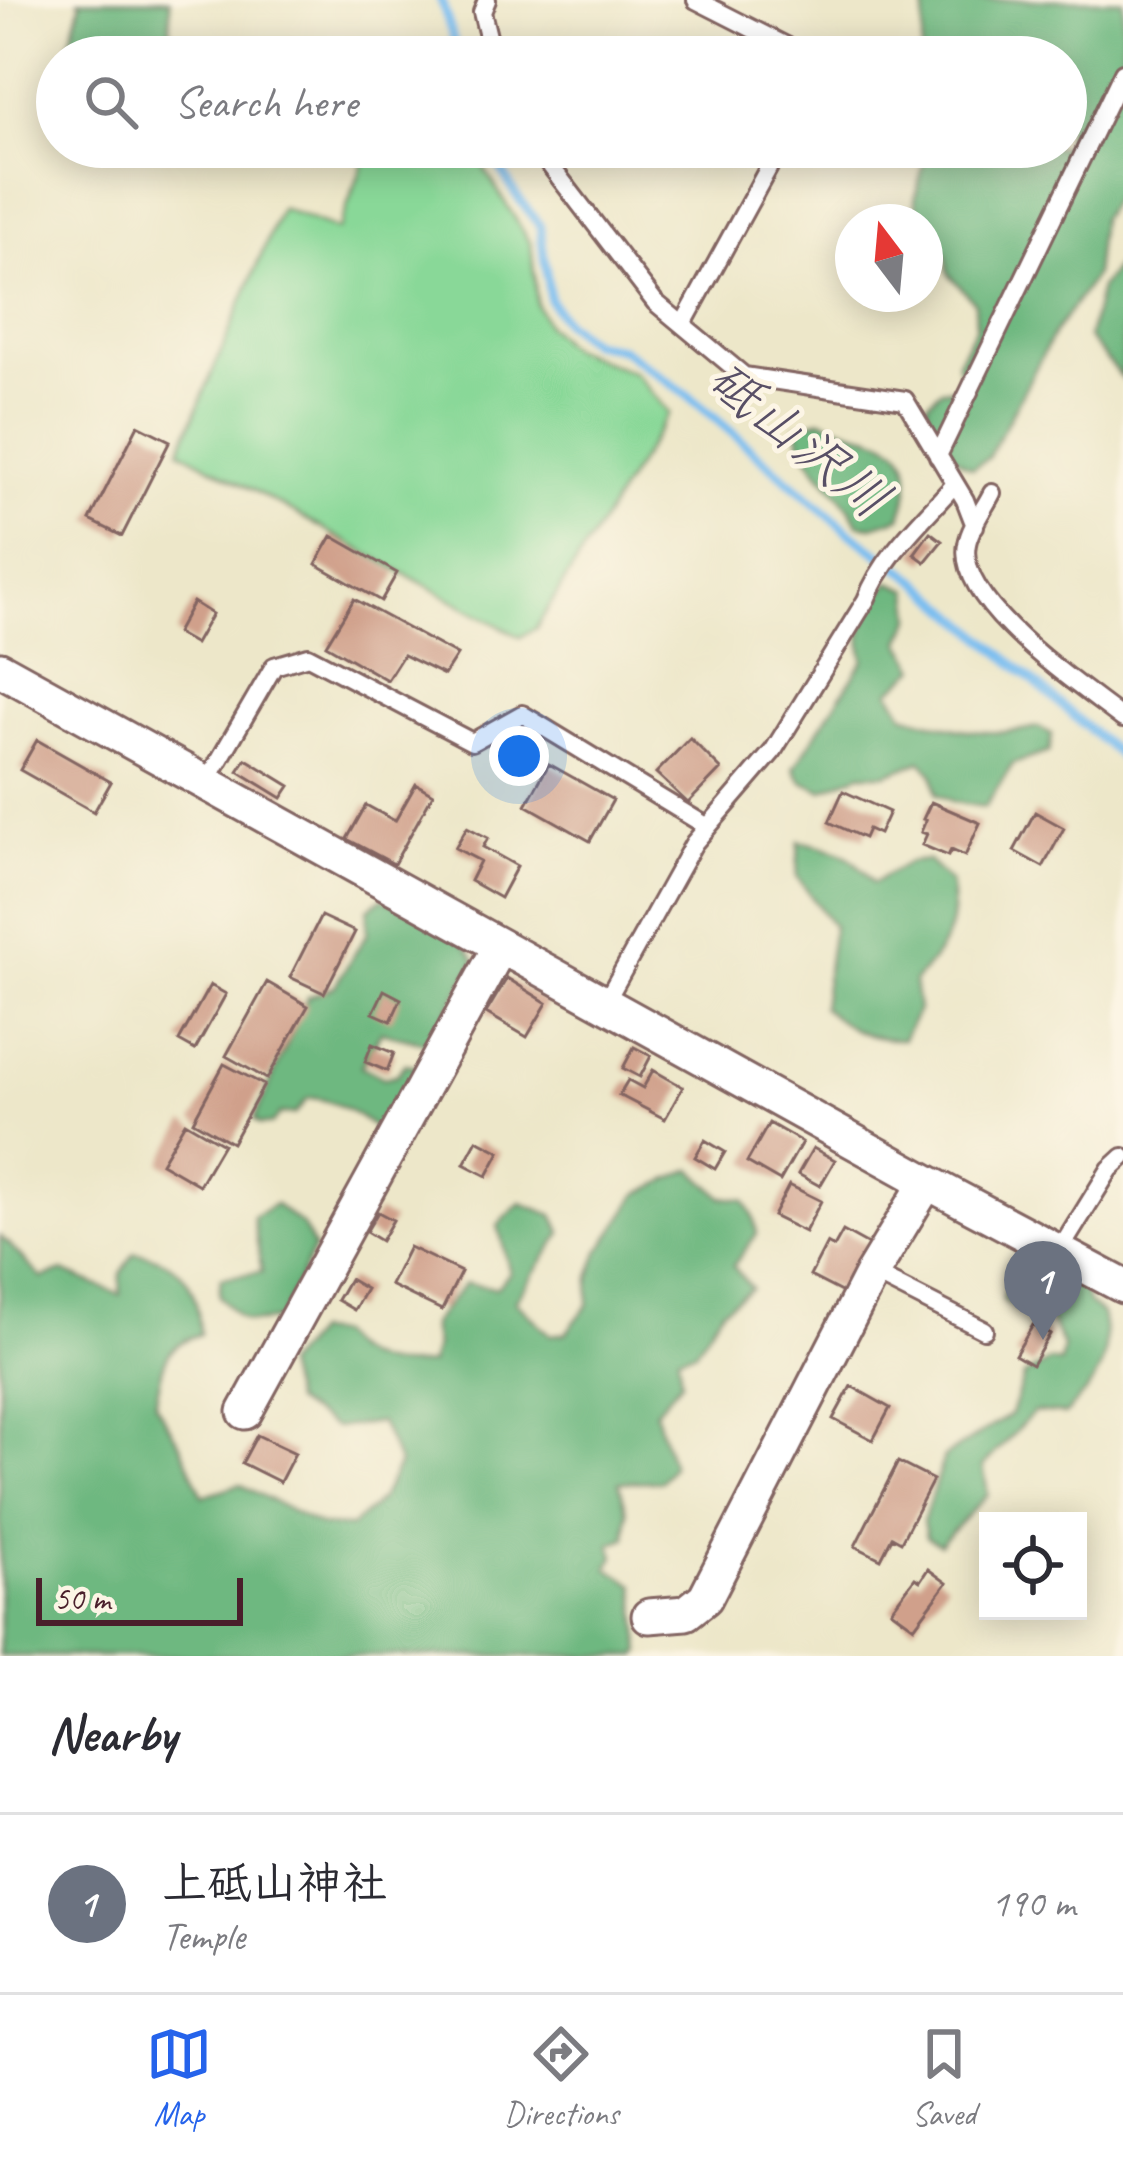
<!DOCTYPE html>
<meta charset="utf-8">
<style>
:root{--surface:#fff;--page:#f2f2f3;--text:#2b2b33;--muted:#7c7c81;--line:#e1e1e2;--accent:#2563eb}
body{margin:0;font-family:Caveat,"Klee One",sans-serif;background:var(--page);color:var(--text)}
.controls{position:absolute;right:36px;bottom:36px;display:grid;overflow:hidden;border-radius:0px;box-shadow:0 6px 30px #0003}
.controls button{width:108px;height:108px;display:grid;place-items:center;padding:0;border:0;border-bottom:3px solid var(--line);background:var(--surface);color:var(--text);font:60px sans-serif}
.compass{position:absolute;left:835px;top:204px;width:108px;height:108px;border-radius:50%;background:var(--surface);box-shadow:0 6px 30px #0003;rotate:344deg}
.scale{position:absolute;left:36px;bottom:30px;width:207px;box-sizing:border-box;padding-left:12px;border:6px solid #4a1f2b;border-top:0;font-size:33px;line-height:42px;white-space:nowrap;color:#4a1f2b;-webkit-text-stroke:9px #fcf5e5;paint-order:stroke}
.you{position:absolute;left:519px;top:756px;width:42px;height:42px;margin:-30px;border:9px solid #fff;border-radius:50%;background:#1a73e8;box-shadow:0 0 0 18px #1a73e833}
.badge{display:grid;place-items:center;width:78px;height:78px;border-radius:50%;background:var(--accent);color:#fff;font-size:39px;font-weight:700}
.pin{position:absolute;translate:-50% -99px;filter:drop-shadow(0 3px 6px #0008)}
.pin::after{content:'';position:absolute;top:63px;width:42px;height:36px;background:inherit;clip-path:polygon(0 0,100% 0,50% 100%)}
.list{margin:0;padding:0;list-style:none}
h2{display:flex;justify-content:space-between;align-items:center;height:156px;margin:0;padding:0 48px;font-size:51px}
h2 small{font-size:39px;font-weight:400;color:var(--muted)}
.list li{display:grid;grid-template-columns:78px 1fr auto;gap:36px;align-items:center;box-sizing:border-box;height:180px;padding:0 48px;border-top:3px solid var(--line)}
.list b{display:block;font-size:45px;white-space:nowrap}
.list p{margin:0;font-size:39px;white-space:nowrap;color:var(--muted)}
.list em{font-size:39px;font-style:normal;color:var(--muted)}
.icon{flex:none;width:66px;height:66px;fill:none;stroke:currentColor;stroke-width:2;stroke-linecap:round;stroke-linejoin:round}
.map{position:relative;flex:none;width:1123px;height:1656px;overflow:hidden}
.search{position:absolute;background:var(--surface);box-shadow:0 6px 30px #0003;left:36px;right:36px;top:36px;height:132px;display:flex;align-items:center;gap:30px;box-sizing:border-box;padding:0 42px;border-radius:66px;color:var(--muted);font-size:45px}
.sheet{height:336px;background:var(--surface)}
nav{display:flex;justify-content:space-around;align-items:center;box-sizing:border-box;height:168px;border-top:3px solid var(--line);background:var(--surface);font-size:33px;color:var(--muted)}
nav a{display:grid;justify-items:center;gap:6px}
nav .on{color:var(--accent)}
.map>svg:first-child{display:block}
.green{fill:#89d898;stroke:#6a7c62;stroke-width:3}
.forest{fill:#6eb880;stroke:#5c6c56;stroke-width:3}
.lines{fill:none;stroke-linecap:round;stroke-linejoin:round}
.stream{stroke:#7abef0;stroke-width:9}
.building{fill:#d0a08b}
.service-casing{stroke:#836562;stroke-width:22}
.minor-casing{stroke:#836562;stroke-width:39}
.service{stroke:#fff;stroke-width:16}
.minor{stroke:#fff;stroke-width:33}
.labels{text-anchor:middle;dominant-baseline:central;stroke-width:10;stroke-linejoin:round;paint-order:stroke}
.water-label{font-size:54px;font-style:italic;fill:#584f66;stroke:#fcf5e5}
</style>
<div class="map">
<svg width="1123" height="1656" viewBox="0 0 1123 1656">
<rect width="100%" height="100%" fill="#fcf5e5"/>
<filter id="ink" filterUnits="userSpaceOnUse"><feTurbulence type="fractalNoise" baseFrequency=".00833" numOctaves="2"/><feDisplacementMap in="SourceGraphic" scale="24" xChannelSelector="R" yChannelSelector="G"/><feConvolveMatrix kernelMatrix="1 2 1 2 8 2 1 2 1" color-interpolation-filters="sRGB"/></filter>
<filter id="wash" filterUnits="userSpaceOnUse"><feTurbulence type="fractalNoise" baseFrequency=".004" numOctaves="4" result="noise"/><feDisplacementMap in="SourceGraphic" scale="48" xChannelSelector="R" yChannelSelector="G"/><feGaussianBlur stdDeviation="2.7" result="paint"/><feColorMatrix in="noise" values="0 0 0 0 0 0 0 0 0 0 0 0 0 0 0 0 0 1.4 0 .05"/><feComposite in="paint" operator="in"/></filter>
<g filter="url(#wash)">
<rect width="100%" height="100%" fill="#ede7c9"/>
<path class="green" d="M370,147H477L485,170L531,244L537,305L547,326L569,348L635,373L669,413L536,628L520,637L180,450L281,208L338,230Z"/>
<path class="forest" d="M77,0H170V57H66L81,2Z
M918,0H1123V183L1100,219L1094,276L1053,335L988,458L972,468C947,456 930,431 927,403L942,389L963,388L957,362L976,326L975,303L948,273L946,253L925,243V222H919L915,198L928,147H1066V57H921L925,8Z
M1116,267L1123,268V379L1088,338L1100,288Z
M822,419C879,445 930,433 901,517L873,526L858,524C842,488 801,466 797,426Z
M890,582L910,590L913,617L901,641L917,668L890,691L904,714C951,729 989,739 1038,727L1052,734L1049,752L1013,764L985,807L954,802L937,794L933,774L921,761L886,774H860L822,790L802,781L794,768L864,660C856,625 867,608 890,582Z
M799,841C833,848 854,853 873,883L909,862L927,860L950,882C959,927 943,950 914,982L918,1010L903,1039C869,1040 848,1030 822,1007L833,926L797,877Z
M382,898C414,912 460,928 476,961L429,1044L381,1032L361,1066L384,1078L397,1075L405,1064L420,1067L380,1132C358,1116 336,1098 308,1098L295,1114H280L272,1124L260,1125L254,1120L308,997L334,987L367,933L368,909Z
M692,1169L722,1197L744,1200L753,1215L757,1234L733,1266L751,1288L722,1309L695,1351L678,1356L681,1381L655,1411L672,1466L661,1481L619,1482L627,1512L626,1538L611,1544L615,1556L608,1568L635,1585L641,1652L637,1656H0V1236L42,1278L63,1271L120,1295L121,1274L134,1253C183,1259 198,1286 200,1334C160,1347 164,1366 155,1403L181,1446L203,1496L240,1484L320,1526L351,1527L381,1499L399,1464L380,1422L335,1428L293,1402L284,1366L314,1332L336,1334C359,1365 393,1368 430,1364L435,1347L431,1325L465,1283L496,1288L510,1273L498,1225L521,1203L553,1215L562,1233L515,1301L551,1335L566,1333L588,1305L590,1277L599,1252L638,1194Z
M275,1204L302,1225L314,1248L280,1318C245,1328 242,1321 219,1296L221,1278L262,1272L253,1217Z
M1038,1250L1081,1281L1088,1303L1102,1314C1113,1362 1097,1382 1065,1414L1034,1412L983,1466L988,1494L940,1544L926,1537L923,1521L944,1457L1011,1414L1024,1376L1049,1361L1061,1363L1063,1347L1050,1319L1018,1310L1003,1300L1009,1273L1018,1256Z"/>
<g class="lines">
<path class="stream" d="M441,0L459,57
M489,147L514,192L540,226L550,300L565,323L591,342L622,349L690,397L849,532L917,580L1123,759"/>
</g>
<g id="blocks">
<path class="building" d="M138,425L170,441L122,536L90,520Z
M930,532L942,541L925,562L914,554Z
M332,536L397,573L381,601L316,564Z
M354,599L457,655L444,675L403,655L387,680L326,645Z
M193,602L212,614L195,644L176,633Z
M690,738L721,769L688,803L656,773Z
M37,740L111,782L94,812L20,770Z
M246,759L290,786L282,798L238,771Z
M549,764L613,800L590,841L526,805Z
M416,784L433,794L394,864L347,839L366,805L395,821Z
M843,791L889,812L879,834L868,829L864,838L829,822Z
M931,802L980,823L965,856L951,850L948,856L922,845L927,834L921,832L926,820L923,819Z
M1035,812L1064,828L1043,867L1014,851Z
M467,827L488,838L483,847L517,866L500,898L470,881L480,861L455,848Z
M321,916L355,932L324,993L290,977Z
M507,978L547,1003L527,1037L486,1013Z
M267,982L308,1006L267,1079L226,1056Z
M210,985L226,994L195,1050L179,1041Z
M384,990L401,999L391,1021L373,1013Z
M372,1044L394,1053L387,1071L365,1062Z
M634,1047L651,1056L640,1077L623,1068Z
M224,1064L264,1085L232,1143L193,1121Z
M653,1070L683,1087L665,1119L619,1095L628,1080L643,1088Z
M185,1122L223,1144L199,1185L161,1163Z
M769,1123L802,1142L780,1181L747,1162Z
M477,1140L500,1152L487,1176L464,1164Z
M705,1140L725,1152L715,1169L695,1157Z
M813,1148L835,1160L820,1186L798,1174Z
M789,1185L821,1201L805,1232L773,1216Z
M378,1212L393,1220L381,1241L366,1232Z
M843,1231L872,1247L847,1295L810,1276L827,1243L834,1247Z
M409,1247L461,1272L442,1310L390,1285Z
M349,1279L366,1289L354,1310L337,1300Z
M1033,1325L1050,1334L1032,1365L1015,1355Z
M851,1386L890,1408L873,1440L833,1419Z
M257,1435L295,1453L280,1482L242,1463Z
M898,1462L933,1480L901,1542L892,1537L881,1559L855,1546Z
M928,1569L947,1583L914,1627L891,1610L915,1578L920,1581Z"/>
</g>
</g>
<g filter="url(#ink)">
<use href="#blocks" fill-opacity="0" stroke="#836562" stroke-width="3"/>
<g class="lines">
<g class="service-casing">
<path id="service" d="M487,0L482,12L493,57
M696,0L808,57
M536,147L655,302L744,376L905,400L965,500L975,526
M683,324L780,147
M938,456L1123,72
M992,493C984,509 970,527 967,544C955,603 1081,686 1123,719
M206,783L274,666L308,656L472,742L522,714L708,827
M605,1003L694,843L773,751L866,600C883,555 923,520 954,485
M1060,1250L1110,1169L1123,1157
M872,1273L984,1330"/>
</g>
<g class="minor-casing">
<path id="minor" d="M0,669L927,1182L1123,1286
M245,1412L500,947
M649,1616L686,1613L705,1598L872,1273L927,1182"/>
</g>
<use href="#service" class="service"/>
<use href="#minor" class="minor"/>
</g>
</g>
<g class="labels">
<g class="water-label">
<text transform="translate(799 439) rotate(39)">砥山沢川</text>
</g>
</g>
</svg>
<div class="controls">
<button><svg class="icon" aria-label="locate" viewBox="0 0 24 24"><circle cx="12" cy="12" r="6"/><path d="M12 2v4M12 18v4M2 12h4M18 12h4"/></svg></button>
</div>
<svg class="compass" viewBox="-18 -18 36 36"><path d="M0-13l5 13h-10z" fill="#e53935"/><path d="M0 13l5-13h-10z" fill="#7c7c81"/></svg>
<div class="scale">50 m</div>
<div class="you"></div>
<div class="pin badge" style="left:1043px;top:1340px;background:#6b7280">1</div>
<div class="search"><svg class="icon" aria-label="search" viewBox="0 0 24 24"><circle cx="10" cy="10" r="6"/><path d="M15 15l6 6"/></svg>Search here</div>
</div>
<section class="sheet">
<h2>Nearby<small></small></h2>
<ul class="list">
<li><span class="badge" style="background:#6b7280">1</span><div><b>上砥山神社</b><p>Temple</p></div><em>190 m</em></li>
</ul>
</section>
<nav>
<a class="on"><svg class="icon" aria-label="map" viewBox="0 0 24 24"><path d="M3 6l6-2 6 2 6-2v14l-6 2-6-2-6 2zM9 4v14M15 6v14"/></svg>Map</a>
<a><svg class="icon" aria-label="directions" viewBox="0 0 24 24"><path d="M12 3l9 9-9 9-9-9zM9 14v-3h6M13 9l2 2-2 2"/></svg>Directions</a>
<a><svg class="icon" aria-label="saved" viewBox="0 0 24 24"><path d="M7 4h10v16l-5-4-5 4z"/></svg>Saved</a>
</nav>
